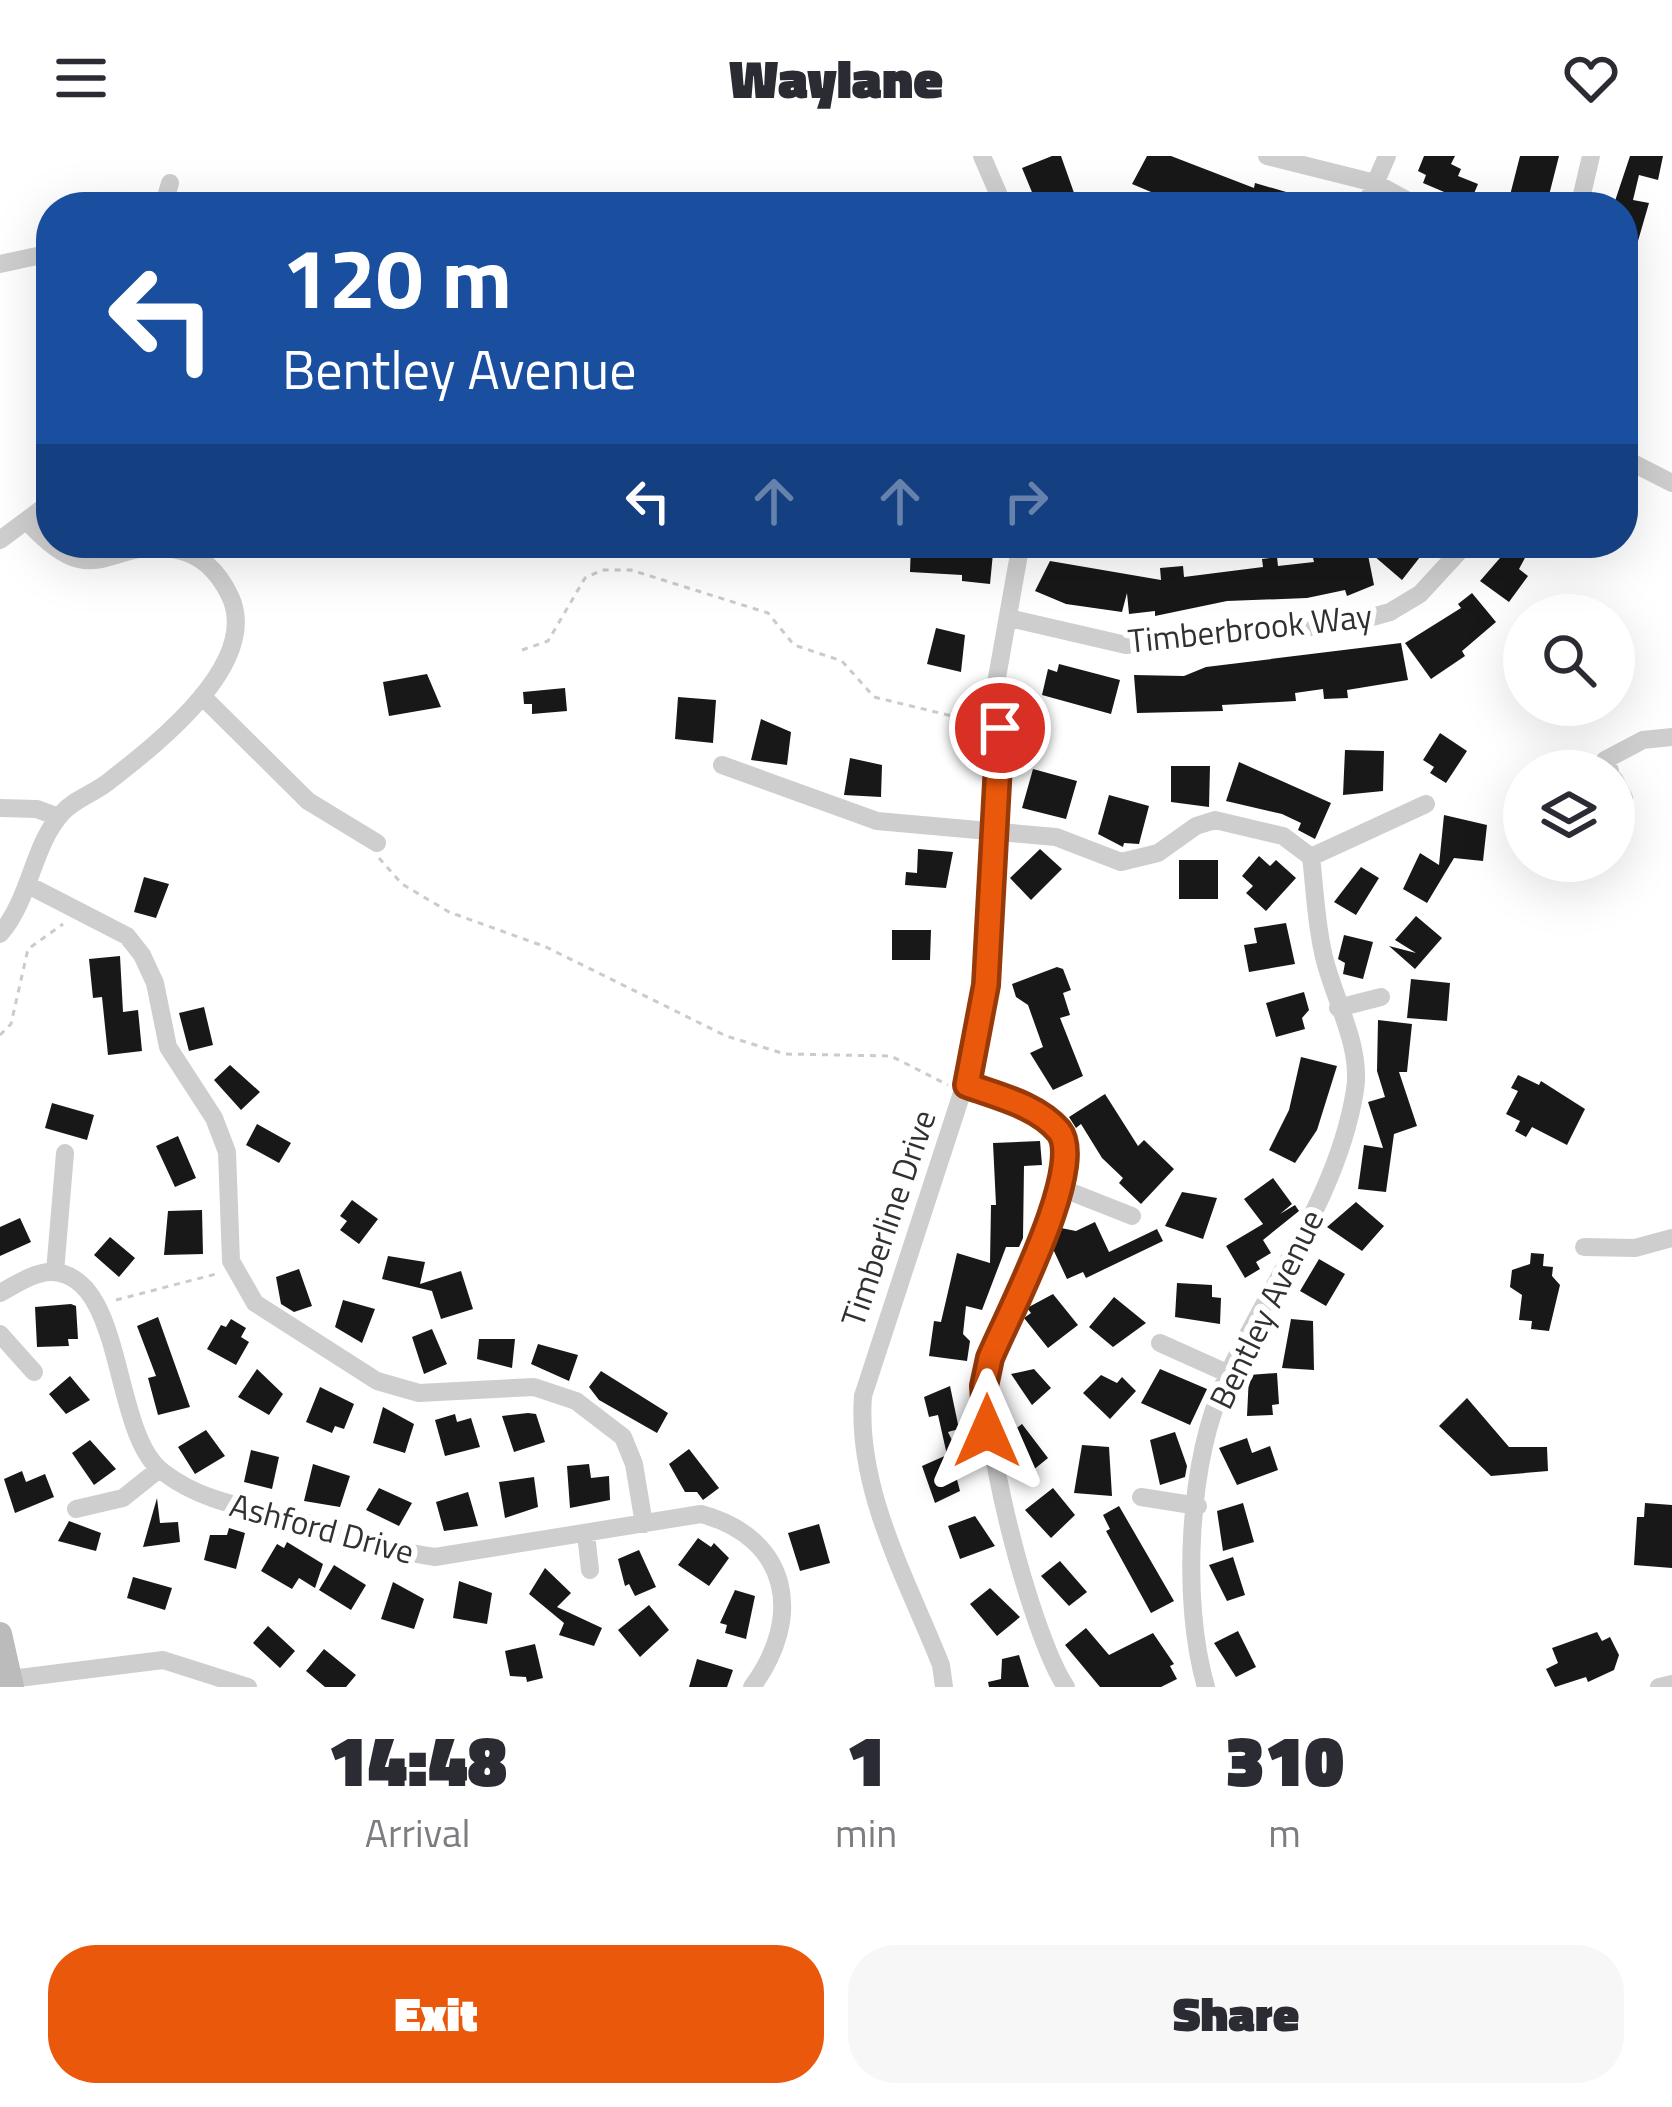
<!DOCTYPE html>
<style>
:root{--surface:#fff;--page:#f7f7f7;--text:#2b2b33;--muted:#7c7c81;--accent:#ea580c}
body{margin:0;font-family:"Titillium Web",sans-serif;background:var(--page);color:var(--text);height:100vh;display:flex;flex-direction:column;font-size:45px;white-space:nowrap}
*{box-sizing:border-box;margin:0}
p{font-size:39px;color:var(--muted)}
.icon{flex:none;width:66px;height:66px;fill:none;stroke:currentColor;stroke-width:2;stroke-linecap:round;stroke-linejoin:round}
.map{position:relative;height:1531px;overflow:hidden}
.details{display:flex;flex-direction:column;background:var(--surface);flex:1}
.details>*{flex:none}
.guide{position:absolute;left:36px;top:36px;width:1602px;height:366px;border-radius:48px;box-shadow:0 12px 48px #0002;background:#1a4fa0;color:#fff;overflow:hidden}
.fabs{position:absolute;left:1503px;top:438px;display:grid;gap:24px}
.fabs a{display:grid;place-items:center;width:132px;height:132px;border-radius:50%;background:var(--surface);box-shadow:0 12px 48px #0002;font-size:60px}
.pin{position:absolute;display:grid;place-items:center;width:102px;height:102px;color:#fff;margin:-51px;border:6px solid #fff;border-radius:50%;box-shadow:0 3px 12px #0007}
.me{position:absolute;width:132px;margin:-66px;rotate:0deg;stroke-linejoin:round;filter:drop-shadow(0 0 9px #0008)}
.turn{display:flex;align-items:center;gap:42px;height:252px;padding:0 48px;font-size:54px}
.turn .icon{width:156px;height:156px;stroke-width:2.5}
.turn b{display:block;font-size:84px;line-height:102px}
.lanes{display:flex;align-items:center;height:114px;padding:0 48px;background:#0003;justify-content:center;gap:60px;direction:ltr}
.lanes .off{opacity:.35}
.eta{display:flex;justify-content:space-evenly;align-items:center;height:204px;text-align:center}
.eta b{font-size:72px;font-weight:800;line-height:84px}
.cta{display:flex;gap:24px;margin-top:auto;padding:24px 48px}
.cta a{flex:1;height:138px;border-radius:48px;background:var(--accent);color:#fff;font-size:48px;font-weight:800;line-height:138px;text-align:center}
.cta a+a{background:var(--page);color:var(--text)}
header{display:flex;justify-content:space-between;align-items:center;height:156px;padding:0 48px;background:var(--surface);font-size:54px;font-weight:800}
.map>svg:first-child{display:block}
.building{fill:#181818}
.lines{fill:none;stroke-linecap:round;stroke-linejoin:round}
.path{stroke:#cbcbcb;stroke-width:3;stroke-dasharray:6 6;stroke-linecap:butt}
.street{stroke:#cecece;stroke-width:18}
.secondary{stroke:#bbb;stroke-width:24}
.route-casing{stroke:#983908;stroke-width:30}
.route{stroke:#ea580c;stroke-width:21}
.labels{text-anchor:middle;stroke-width:12;stroke-linejoin:round;paint-order:stroke}
.street-label{font-size:33px;fill:#313131;stroke:#fff}
</style>
<header><svg class="icon" aria-label="menu" viewBox="0 0 24 24"><path d="M4 6h16M4 12h16M4 18h16"/></svg>Waylane<svg class="icon" aria-label="heart" viewBox="0 0 24 24"><path d="M12 20l-8-8c-3-5 5-10 8-4 3-6 11-1 8 4z"/></svg></header>
<div class="map">
<svg width="1672" height="1531" viewBox="0 0 1672 1531">
<rect width="100%" height="100%" fill="#fff"/>
<path class="building" d="M1052,0H1061L1079,51H1043L1039,39L1034,41L1022,12Z
M1147,0H1171L1254,32L1255,27L1317,45L1316,51H1187L1132,28Z
M1424,0H1455L1451,8L1461,13L1458,20L1478,28L1470,47L1423,27L1426,19L1418,15Z
M1520,0H1559L1546,51H1507Z
M1630,0H1663L1658,24L1639,19L1633,44L1649,47L1629,116H1623V51H1613Z
M911,387H994L990,428L962,425V419L910,416Z
M1359,387H1431L1402,424L1367,394L1374,429L1347,440L1345,434L1307,442L1227,445L1155,460V455L1129,458L1127,437L1122,456L1066,448L1035,435L1050,405L1161,424L1160,412L1183,410L1184,421L1263,411L1262,403L1277,401L1278,410L1314,406L1312,398Z
M1513,387H1533L1519,413L1528,420L1509,446L1480,425Z
M1472,437L1496,466L1462,495L1465,500L1431,523L1405,487L1461,452L1458,448Z
M936,472L965,479L961,516L927,508Z
M1401,487L1408,524L1347,534L1348,542L1324,543L1323,533L1295,537L1296,545L1222,549L1223,555L1137,557L1134,519L1184,520L1206,511Z
M1059,508L1120,524L1111,558L1042,539L1048,513L1057,516Z
M427,518L441,551L389,560L383,526Z
M565,532L567,555L532,558V548H524L523,536Z
M678,541L716,544L713,587L675,583Z
M761,563L791,576L787,609L751,604Z
M1440,577L1467,595L1446,627L1430,617L1434,611L1423,604Z
M1345,594L1384,595L1383,635L1343,639Z
M850,602L882,609L881,641L844,639Z
M1239,606L1331,647L1315,683L1298,674L1301,667L1282,658L1226,645Z
M1171,610H1210L1209,651L1171,646Z
M1033,613L1077,625L1066,663L1022,652Z
M1109,639L1149,650L1139,688L1124,687L1123,691L1098,678Z
M1444,659L1487,669L1483,705L1454,702L1427,747L1403,733L1420,697L1439,709Z
M918,693L953,696L946,732L905,729L906,716L917,717Z
M1040,693L1062,713L1031,744L1010,722Z
M1259,700L1270,710L1276,704L1296,722L1266,755L1246,737L1253,730L1242,720Z
M1179,704H1218V743H1179Z
M1361,711L1379,722L1356,759L1334,746Z
M144,721L169,728L156,762L134,756Z
M1416,760L1442,782L1415,813L1389,790L1416,797L1395,784Z
M1286,767L1295,808L1249,816L1244,789L1257,787L1254,772Z
M892,774H931L930,804H892Z
M1344,779L1373,786L1363,823L1343,818L1345,807L1338,803Z
M120,800L123,856L138,854L142,895L108,899L102,841L93,842L89,803Z
M1057,811L1063,813L1071,834L1063,837L1070,859L1060,862L1083,920L1053,934L1030,897L1043,891L1028,849L1016,841L1012,828Z
M1411,823L1450,827L1447,865L1407,862Z
M1304,836L1309,854L1302,862L1305,873L1276,881L1266,847Z
M204,851L213,889L189,895L179,857Z
M1378,864L1412,868L1407,916H1399L1417,970L1394,978L1386,1036L1358,1033L1364,989L1383,992L1368,946L1385,941L1377,915Z
M1301,901L1337,910L1317,974L1295,1007L1269,994L1289,954Z
M230,909L260,936L241,954L214,924Z
M1518,919L1539,929L1541,925L1585,953L1567,989L1532,971L1526,981L1515,975L1520,965L1506,958L1518,935L1511,932Z
M1105,938L1138,990L1144,984L1174,1013L1141,1048L1119,1027L1123,1022L1102,1002L1081,968L1076,972L1069,961Z
M52,947L94,959L87,984L45,972Z
M257,968L291,987L279,1007L246,989Z
M178,980L196,1022L175,1031L156,990Z
M1040,985L1042,1009L1024,1010L1023,1082L1019,1091H1006L982,1154L966,1150L963,1178L970,1185L967,1205L929,1200L934,1165L941,1166L957,1097L990,1107L991,1049H996L993,987Z
M1273,1022L1292,1048L1280,1058L1295,1049L1299,1055L1263,1084L1271,1097L1256,1106L1260,1113L1245,1122L1226,1090L1263,1068L1244,1043Z
M1182,1036L1217,1042L1203,1083L1165,1070Z
M352,1044L378,1063L359,1088L340,1074L347,1065L340,1060Z
M1356,1046L1384,1070L1362,1095L1327,1071Z
M202,1054L203,1098L164,1099L168,1055Z
M20,1062L31,1086L0,1100V1071Z
M1095,1066L1109,1096L1157,1073L1163,1085L1086,1122L1083,1116L1067,1123L1053,1093L1061,1072L1076,1075Z
M110,1081L135,1102L119,1121L94,1099Z
M1531,1097L1544,1098L1543,1110L1553,1111L1552,1120L1560,1129L1549,1175L1531,1173L1532,1165L1519,1164L1522,1139L1510,1131L1512,1114L1530,1108Z
M388,1100L425,1106L420,1128L461,1115L473,1153L441,1163L432,1135L382,1123Z
M1319,1103L1345,1118L1326,1150L1300,1135Z
M299,1113L312,1150L294,1156L281,1148L276,1121Z
M1177,1127L1212,1129V1141L1221,1142L1220,1168L1175,1161Z
M1053,1138L1078,1169L1048,1192L1024,1162L1031,1157L1027,1152Z
M1114,1141L1146,1167L1113,1191L1089,1171Z
M343,1144L375,1153L362,1187L335,1171Z
M71,1148L76,1150L78,1183H68L69,1190L37,1191L35,1151Z
M158,1161L190,1251L158,1259L148,1222L156,1220L137,1170Z
M231,1163L246,1172L241,1181L249,1186L236,1209L207,1193L221,1169L226,1171Z
M1291,1163L1313,1165L1314,1214L1282,1212Z
M432,1173L447,1208L424,1218L412,1181Z
M479,1183H515L512,1212L477,1203Z
M538,1188L578,1199L569,1225L531,1208Z
M257,1213L283,1238L269,1259L238,1241Z
M1034,1213L1051,1232L1032,1249L1011,1218Z
M1160,1213L1207,1233L1190,1269L1141,1247Z
M601,1215L668,1257L657,1277L599,1244L589,1231Z
M1277,1217L1279,1248L1272,1249L1273,1259L1247,1260L1249,1219Z
M1101,1219L1117,1227L1122,1221L1136,1235L1110,1263L1083,1237Z
M70,1220L90,1244L66,1258L49,1238Z
M950,1230L959,1273L948,1276L965,1311L955,1316L960,1335L935,1347L922,1310L947,1299L938,1259L929,1261L924,1241Z
M320,1231L354,1248L344,1273L335,1270L332,1277L306,1266Z
M1467,1242L1509,1291H1547L1548,1315L1491,1320L1439,1270Z
M383,1251L414,1268L405,1297L373,1287Z
M528,1257L536,1258L545,1286L514,1296L502,1260Z
M455,1258L457,1266L471,1262L480,1291L445,1300L435,1264Z
M1022,1268L1048,1302L1032,1315L1007,1290L1005,1281Z
M206,1274L225,1300L195,1318L178,1291Z
M1175,1276L1187,1310L1185,1321L1160,1329L1150,1284Z
M1247,1282L1252,1297L1270,1290L1278,1314L1237,1329L1219,1292Z
M90,1284L116,1313L94,1329L72,1297Z
M1082,1289L1109,1291L1112,1340L1074,1337Z
M689,1293L719,1332L703,1344L697,1336H685L669,1308Z
M251,1294L279,1301L272,1333L244,1326Z
M313,1308L350,1320L340,1351L304,1345Z
M589,1308L591,1322L609,1320L610,1344L570,1352L567,1310Z
M22,1315L26,1326L45,1318L54,1341L15,1357L4,1323Z
M534,1321L538,1351L505,1362L499,1326Z
M379,1332L412,1347L399,1370L366,1354Z
M1053,1332L1075,1359L1051,1382L1025,1354Z
M468,1336L478,1370L444,1375L436,1346Z
M157,1342L160,1367L178,1366L180,1386L143,1391Z
M1243,1347L1254,1386L1223,1395L1217,1355Z
M1645,1347L1672,1349V1412L1634,1409L1637,1361H1644Z
M1119,1350L1174,1445L1151,1457L1106,1375L1110,1373L1103,1359Z
M975,1360L995,1390L960,1403L948,1370Z
M69,1365L101,1377L96,1395L58,1385Z
M819,1368L830,1407L800,1415L788,1377Z
M229,1372L245,1377L236,1413L204,1404L210,1379H227Z
M698,1382L711,1391L714,1387L729,1402L709,1430L678,1409Z
M287,1386L323,1408L315,1432L299,1422L292,1433L261,1415L277,1388L284,1392Z
M639,1394L656,1431L635,1440L629,1428L625,1430L618,1403Z
M1233,1401L1245,1439L1227,1445L1209,1409Z
M1060,1405L1087,1436L1069,1450L1041,1420Z
M334,1409L366,1429L351,1454L319,1434Z
M545,1412L571,1437L557,1451L602,1472L594,1490L559,1479L564,1467L529,1438Z
M133,1421L172,1432L165,1454L127,1442Z
M459,1425L492,1437L487,1468L453,1462Z
M393,1426L424,1443L414,1473L381,1463Z
M990,1432L1020,1461L997,1480L970,1448Z
M735,1434L755,1440L746,1483L725,1477L727,1469L720,1467Z
M649,1449L669,1474L640,1501L618,1474Z
M268,1470L295,1495L280,1512L253,1487Z
M1086,1472L1109,1499L1153,1477L1174,1508L1170,1510L1177,1523L1161,1531H1100L1065,1489Z
M1238,1475L1256,1511L1236,1521L1214,1487Z
M1597,1476L1602,1485L1610,1481L1619,1499L1614,1514L1588,1526L1586,1521L1555,1531L1546,1513L1558,1507L1552,1492Z
M535,1488L543,1522L527,1526L526,1521L510,1520L505,1495Z
M324,1493L356,1519L346,1531H325L306,1515Z
M1019,1499L1029,1531H989L988,1526L1001,1523L1002,1503Z
M697,1503L733,1514L727,1531H689Z"/>
<g class="lines">
<path class="path" d="M522,494L548,485L585,422L602,414H631L768,457L794,489L842,505L874,541L981,567
M379,702L402,728L449,756L546,791L726,880L785,898L891,900L948,929
M0,879L11,868L28,793L63,768
M116,1144L216,1118"/>
<path class="street" d="M982,0L1004,51
M1267,0L1375,27L1419,51
M163,51L170,27
M347,51V50
M1365,51L1387,0
M1579,51L1591,0
M0,108L51,97
M1623,302L1672,327
M0,384L51,346
M1009,462L1126,489L1351,467L1390,456L1420,438L1467,387
M202,540L308,645L377,687
M722,609L877,665L1056,681L1121,706L1158,697L1196,670L1215,664L1283,680L1311,701C1315,734 1316,769 1324,801C1334,843 1362,891 1355,934C1338,1041 1268,1129 1225,1225C1188,1308 1181,1445 1206,1531
M1610,615L1605,604L1643,584L1672,581
M1614,623L1624,642
M0,652L37,653L58,661
M1311,701L1426,648
M30,730L127,780L142,799L155,827L168,891L214,962L227,996L231,1105L255,1147L377,1225L419,1237L534,1231L576,1245L623,1281L634,1308L644,1368
M0,778C31,742 32,690 62,657C74,643 93,638 108,626C154,590 262,508 230,440C219,417 203,399 177,394C109,379 96,442 28,366
M1338,852L1381,841
M967,930C998,941 1055,953 1067,989C1078,1025 1003,1161 990,1204C973,1260 1032,1482 1066,1531
M1061,1032L1132,1060
M1584,1091L1635,1092L1672,1082
M55,1116L65,997
M0,1137C15,1129 34,1116 51,1116C126,1117 111,1279 163,1316C207,1350 259,1352 310,1368C353,1381 391,1395 435,1401L701,1358C790,1382 804,1461 752,1531
M0,1178L34,1216
M1160,1187L1229,1218
M1141,1341L1198,1350
M76,1353L123,1342L158,1314
M586,1378L590,1414
M11,1523L163,1504L248,1531
M944,1531L941,1509C907,1423 856,1334 863,1240L975,897L985,829L1000,565L996,527L1021,387
M1659,1531L1672,1528"/>
<path class="secondary" d="M0,1478L12,1531"/>
</g>
<g class="lines">
<g class="route-casing">
<path id="route" d="M987,1275L984,1230L990,1202C1007,1161 1087,1010 1059,975C1037,949 997,940 967,929L986,829L1000,572"/>
</g>
<use href="#route" class="route"/>
</g>
<g class="labels">
<g class="street-label">
<text transform="translate(1250 472) rotate(-6)" y="12">Timberbrook Way</text>
<text transform="translate(888 1062) rotate(-71)" y="12">Timberline Drive</text>
<text transform="translate(1266 1153) rotate(-64)" y="12">Bentley Avenue</text>
<text transform="translate(322 1372) rotate(15)" y="12">Ashford Drive</text>
</g>
</g>
</svg>
<div class="fabs">
<a><svg class="icon" aria-label="search" viewBox="0 0 24 24"><circle cx="10" cy="10" r="6"/><path d="M15 15l6 6"/></svg></a>
<a><svg class="icon" aria-label="layers" viewBox="0 0 24 24"><path d="M12 4l9 5-9 5-9-5zM3 14l9 5 9-5"/></svg></a>
</div>
<div class="pin" style="left:1000px;top:572px;background:#d93025"><svg class="icon" aria-label="arrive" viewBox="0 0 24 24"><path d="M6 21V4h12l-3 4 3 4H6"/></svg></div>
<svg class="me" style="left:987px;top:1275px" viewBox="-20 -20 40 40"><path d="M0-17L14 15 0 8-14 15z" fill="#ea580c" stroke="#fff" stroke-width="4"/></svg>
<div class="guide">
<div class="turn"><svg class="icon" aria-label="left" viewBox="0 0 24 24"><path d="M17 20v-9H6M10 6l-5 5 5 5"/></svg><div><b>120 m</b>Bentley Avenue</div></div>
<div class="lanes"><svg class="icon" aria-label="left" viewBox="0 0 24 24"><path d="M17 20v-9H6M10 6l-5 5 5 5"/></svg><svg class="icon off" aria-label="ahead" viewBox="0 0 24 24"><path d="M12 20V5M6 11l6-6 6 6"/></svg><svg class="icon off" aria-label="ahead" viewBox="0 0 24 24"><path d="M12 20V5M6 11l6-6 6 6"/></svg><svg class="icon off" aria-label="right" viewBox="0 0 24 24"><path d="M7 20v-9h11M14 6l5 5-5 5"/></svg></div>
</div>
</div>
<section class="details">
<div class="eta">
<div><b>14:48</b><p>Arrival</p></div>
<div><b>1</b><p>min</p></div>
<div><b>310</b><p>m</p></div>
</div>
<div class="cta"><a>Exit</a><a>Share</a></div>
</section>
